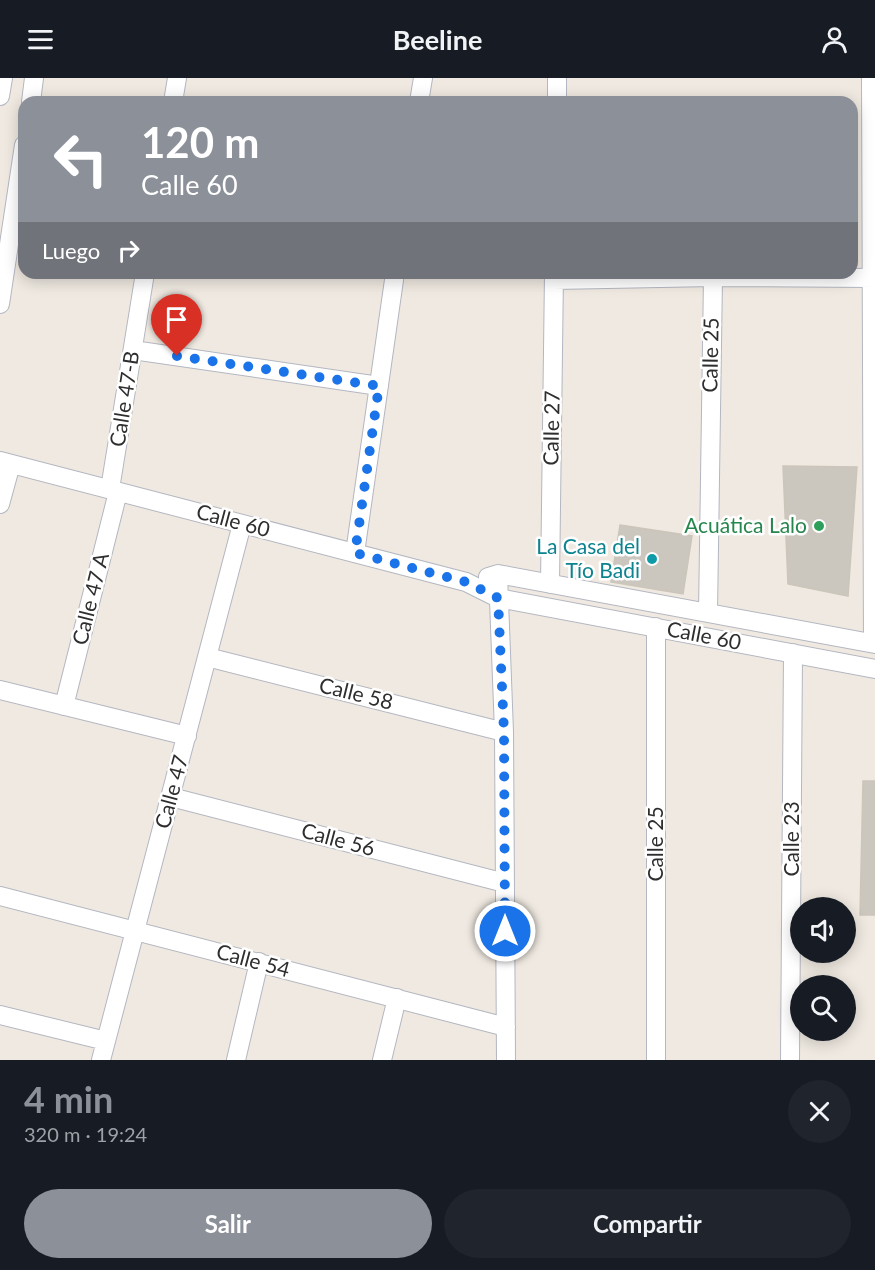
<!DOCTYPE html>
<html lang="es">
<meta charset="utf-8">
<style>
:root{--surface:#171b24;--page:#20242c;--text:#f1f3f6;--muted:#9ea1a6;--accent:#8c9099}
body{margin:0;font-family:Lato,sans-serif;background:var(--page);color:var(--text);height:100vh;display:flex;flex-direction:column;font-size:22px;white-space:nowrap}
*{box-sizing:border-box;margin:0}
p{font-size:20px;color:var(--muted)}
.icon{flex:none;width:33px;height:33px;fill:none;stroke:currentColor;stroke-width:2;stroke-linecap:round;stroke-linejoin:round}
.map{position:relative;height:982px;overflow:hidden}
.details{display:flex;flex-direction:column;background:var(--surface);flex:1}
.details>*{flex:none}
.guide{position:absolute;left:18px;top:18px;width:840px;height:183px;border-radius:18px;box-shadow:0 3px 15px #0003;background:#8c9099;color:#fff;overflow:hidden}
.buttons{position:absolute;left:790px;top:819px;display:grid;gap:12px}
.buttons a{display:grid;place-items:center;width:66px;height:66px;border-radius:50%;background:var(--surface);box-shadow:0 3px 15px #0003;font-size:30px}
.pin{position:absolute;display:grid;place-items:center;width:51px;height:51px;color:#fff;margin:-62px -26px;border-radius:50% 50% 50% 0;rotate:-45deg;box-shadow:0 0 6px #0007}
.pin .icon{rotate:45deg}
.me{position:absolute;width:66px;margin:-33px;rotate:0deg;stroke-linejoin:round;filter:drop-shadow(0 0 4px #0008)}
.turn{display:flex;align-items:center;gap:21px;height:126px;padding:0 24px;font-size:27px}
.turn .icon{width:78px;height:78px;stroke-width:2.5}
.turn b{display:block;font-size:42px;line-height:51px}
.then{display:flex;align-items:center;height:57px;padding:0 24px;background:#0003;gap:12px;font-size:22px}
.round{display:grid;place-items:center;flex:none;width:63px;height:63px;border-radius:32px;background:var(--page)}
.headline{display:flex;align-items:center;justify-content:space-between;height:102px;padding:0 24px}
h1{font-size:36px;font-weight:700;line-height:45px;color:var(--accent)}
.button{display:flex;gap:12px;margin-top:auto;padding:12px 24px}
.button a{flex:1;height:69px;border-radius:36px;background:var(--accent);color:#fff;font-size:24px;font-weight:700;line-height:69px;text-align:center}
.button a+a{background:var(--page);color:var(--text)}
header{display:flex;justify-content:space-between;align-items:center;height:78px;padding:0 24px;background:var(--surface);font-size:27px;font-weight:700}
.map>svg:first-child{display:block}
.building{fill:#cbc7bf;stroke:#cbc5ba;stroke-width:1.5}
.lines{fill:none;stroke-linecap:round;stroke-linejoin:round}
.minor-casing{stroke:#b4b7c1;stroke-width:20}
.minor{stroke:#fff;stroke-width:18}
.route{stroke:#1a73e8;stroke-width:10;stroke-dasharray:0 18}
.leisure-dot{fill:#2e9e5b;stroke:#fff;stroke-width:2}
.culture-dot{fill:#0f9aa8;stroke:#fff;stroke-width:2}
.labels{text-anchor:middle;stroke-width:5;stroke-linejoin:round;paint-order:stroke}
.street-label{font-size:21px;fill:#2e2e2e;stroke:#fff}
.leisure-label{font-size:21px;fill:#27864d;stroke:#fff;text-anchor:end}
.culture-label{font-size:21px;fill:#0d838f;stroke:#fff;text-anchor:end}
</style>
<header><svg class="icon" aria-label="menu" viewBox="0 0 24 24"><path d="M4 6h16M4 12h16M4 18h16"/></svg>Beeline<svg class="icon" aria-label="person" viewBox="0 0 24 24"><circle cx="12" cy="8" r="4"/><path d="M4 21q1-7 8-7t8 7"/></svg></header>
<div class="map">
<svg width="875" height="982" viewBox="0 0 875 982">
<rect width="100%" height="100%" fill="#efe9e1"/>
<path class="building" d="M783,388L857,389L848,518L788,506Z
M620,447L692,458L683,516L611,504Z
M863,703H875V837H860Z"/>
<g class="lines">
<g class="minor-casing">
<path id="minor" d="M871,0L873,565
M0,18L3,0
M31,24L34,0
M173,24L177,0
M419,24L423,0
M557,24V0
M554,202L713,199L875,200
M0,226L24,67
M133,272L379,308
M0,383L466,504L498,520L875,591
M110,411L145,195
M0,426L11,386
M355,475L395,195
M498,496L504,654L506,982
M488,499L498,496L875,566
M550,506L554,195
M708,535L713,199
M656,549V982
M207,579L504,654
M0,612L187,658
M64,628L118,414
M171,719L505,805
M0,818L506,949
M0,937L106,963
M101,982L242,446
M236,982L259,884
M382,982L397,920
M790,982L793,575"/>
</g>
<use href="#minor" class="minor"/>
</g>
<g class="lines">
<path class="route" d="M177,278L379,308L355,475L466,504L498,520L504,654L505,853"/>
</g>
<circle class="leisure-dot" cx="819" cy="448" r="6"/>
<circle class="culture-dot" cx="652" cy="481" r="6"/>
<g class="labels">
<g class="street-label">
<text transform="translate(711 277) rotate(-89)" y="7">Calle 25</text>
<text transform="translate(125 321) rotate(-81)" y="7">Calle 47-B</text>
<text transform="translate(552 350) rotate(-89)" y="7">Calle 27</text>
<text transform="translate(233 443) rotate(15)" y="7">Calle 60</text>
<text transform="translate(91 521) rotate(-76)" y="7">Calle 47 A</text>
<text transform="translate(704 558) rotate(11)" y="7">Calle 60</text>
<text transform="translate(356 616) rotate(14)" y="7">Calle 58</text>
<text transform="translate(172 714) rotate(-75)" y="7">Calle 47</text>
<text transform="translate(792 761) rotate(-90)" y="7">Calle 23</text>
<text transform="translate(338 762) rotate(15)" y="7">Calle 56</text>
<text transform="translate(656 766) rotate(-90)" y="7">Calle 25</text>
<text transform="translate(253 883) rotate(15)" y="7">Calle 54</text>
</g>
<g class="leisure-label">
<text x="807" y="455">Acuática Lalo</text>
</g>
<g class="culture-label">
<text x="640" y="476">La Casa del<tspan x="640" dy="24">Tío Badi</tspan></text>
</g>
</g>
</svg>
<div class="buttons">
<a><svg class="icon" aria-label="sound" viewBox="0 0 24 24"><path d="M4 9h4l5-4v14l-5-4H4zM17 9q2 3 0 6"/></svg></a>
<a><svg class="icon" aria-label="search" viewBox="0 0 24 24"><circle cx="10" cy="10" r="6"/><path d="M15 15l6 6"/></svg></a>
</div>
<div class="pin" style="left:177px;top:278px;background:#d93025"><svg class="icon" aria-label="arrive" viewBox="0 0 24 24"><path d="M6 21V4h12l-3 4 3 4H6"/></svg></div>
<svg class="me" style="left:505px;top:853px" viewBox="-20 -20 40 40"><circle r="17" fill="#1a73e8" stroke="#fff" stroke-width="3"/><path d="M0-11L8 9 0 5-8 9z" fill="#fff"/></svg>
<div class="guide">
<div class="turn"><svg class="icon" aria-label="left" viewBox="0 0 24 24"><path d="M17 20v-9H6M10 6l-5 5 5 5"/></svg><div><b>120 m</b>Calle 60</div></div>
<div class="then">Luego<svg class="icon" aria-label="right" viewBox="0 0 24 24"><path d="M7 20v-9h11M14 6l5 5-5 5"/></svg></div>
</div>
</div>
<section class="details">
<div class="headline"><div><h1>4 min</h1><p>320 m · 19:24</p></div><a class="round"><svg class="icon" aria-label="close" viewBox="0 0 24 24"><path d="M6 6l12 12M18 6L6 18"/></svg></a></div>
<div class="button"><a>Salir</a><a>Compartir</a></div>
</section>
